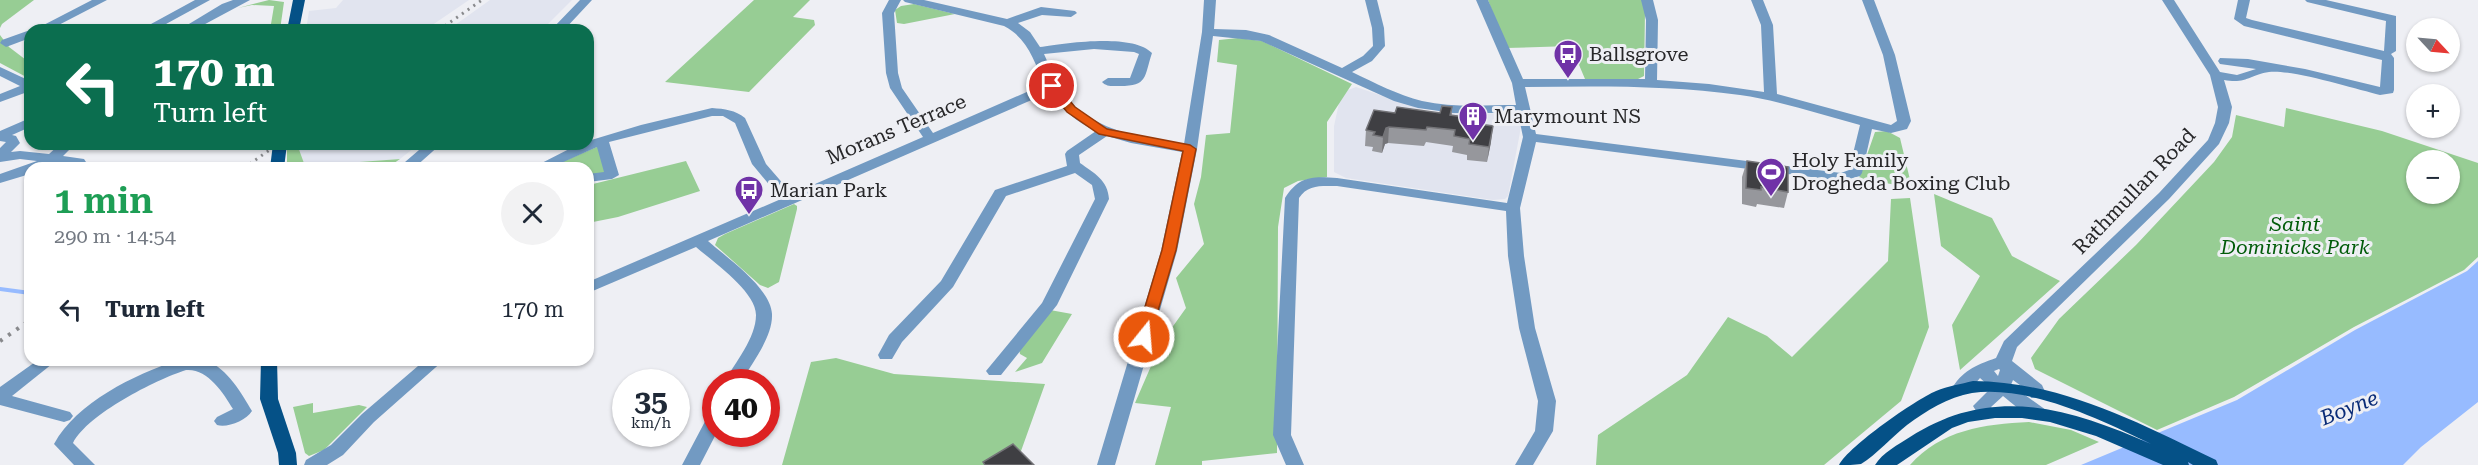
<!DOCTYPE html>
<meta charset="utf-8">
<style>
:root{--surface:#fff;--page:#f2f2f3;--text:#1f2937;--muted:#747a83}
body{margin:0;font-family:"Roboto Serif",serif;background:var(--page);color:var(--text);height:100vh;display:flex;flex-direction:column;font-size:22px;white-space:nowrap}
*{box-sizing:border-box;margin:0}
p{font-size:20px;color:var(--muted)}
.icon{flex:none;width:33px;height:33px;fill:none;stroke:currentColor;stroke-width:2;stroke-linecap:round;stroke-linejoin:round}
.map{position:relative;flex:1;overflow:hidden}
.panel{position:absolute;left:24px;top:162px;width:570px;height:204px;display:flex;flex-direction:column;background:var(--surface);border-radius:18px;box-shadow:0 2px 4px #0004}
.panel>*{flex:none}
.guide{position:absolute;left:24px;top:24px;width:570px;height:126px;border-radius:18px;box-shadow:0 2px 4px #0004;background:#0b6e4f;color:#fff;overflow:hidden}
.needle{width:39px;rotate:116deg}
.buttons{position:absolute;left:2406px;top:18px;display:grid;gap:12px}
.buttons a{display:grid;place-items:center;width:54px;height:54px;border-radius:50%;background:var(--surface);box-shadow:0 2px 4px #0004;font-size:30px}
.speed{position:absolute;left:612px;top:369px;display:flex;gap:12px;font-size:30px;font-weight:700;text-align:center}
.speed>*{display:grid;place-content:center;width:78px;height:78px;border-radius:50%;background:var(--surface);box-shadow:0 2px 4px #0004;line-height:1}
.speed small{font-size:15px;font-weight:400}
.speed .limit{border:9px solid #d22;background:#fff;color:#111}
.pin{position:absolute;display:grid;place-items:center;width:51px;height:51px;color:#fff;margin:-26px;border:3px solid #fff;border-radius:50%;box-shadow:0 2px 6px #0007}
.me{position:absolute;width:66px;margin:-33px;rotate:17deg;stroke-linejoin:round;filter:drop-shadow(0 0 4px #0008)}
.turn{display:flex;align-items:center;gap:21px;height:126px;padding:0 30px;font-size:27px}
.turn .icon{width:78px;height:78px;stroke-width:2.5}
.turn b{display:block;font-size:42px;line-height:51px}
.round{display:grid;place-items:center;flex:none;width:63px;height:63px;border-radius:32px;background:var(--page)}
.head{display:flex;align-items:center;justify-content:space-between;height:102px;padding:0 30px}
h1{font-size:36px;font-weight:600;line-height:45px;color:#1e9e55}
ul{padding:0;list-style:none}
li{display:flex;align-items:center;gap:18px;height:90px;padding:0 30px}
li div{flex:1}
li b{display:block;font-size:22px}
li em{font-style:normal}
.map>svg:first-child{display:block}
.built{fill:#e1e4ef}
.green{fill:#97cd94;fill-rule:evenodd}
.water{fill:#97bbff}
.lines{fill:none;stroke-linecap:round;stroke-linejoin:round}
.stream{stroke:#97bbff;stroke-width:4}
.minor{fill:#729ac2;fill-rule:evenodd}
.major{fill:#055187;fill-rule:evenodd}
.rail-far1{stroke:#88898c;stroke-width:3;stroke-dasharray:2 5;stroke-linecap:butt}
.rail{stroke:#88898c;stroke-width:4;stroke-dasharray:3 7;stroke-linecap:butt}
.wall{fill:#96979c}
.shaded-wall{fill:#747478}
.building{fill:#3f3f43;stroke:#747478;stroke-width:1.5}
.route{fill:#ea580c;stroke:#983908;stroke-width:1.5}
.labels{text-anchor:middle;stroke-width:6;stroke-linejoin:round;paint-order:stroke}
.poi-label{font-size:20px;fill:#272729;stroke:#eeeff4;text-anchor:start}
.street-label{font-size:20px;fill:#272729;stroke:#eeeff4}
.park-label{font-size:20px;font-style:italic;fill:#025c0a;stroke:#eeeff4}
.water-label{font-size:21px;font-style:italic;fill:#092b77;stroke:#eeeff4}
</style>
<div class="map">
<svg width="2478" height="465" viewBox="0 0 2478 465">
<rect width="100%" height="100%" fill="#eeeff4"/>
<path class="built" d="M343,0H469L425,30H306L309,11L336,8Z
M490,0H572L542,30H448Z
M1356,87L1428,111L1506,114L1520,119L1521,127L1508,196L1505,199L1493,200L1346,178L1334,172V126L1339,103L1348,90Z
M297,144H419L400,159L304,166Z"/>
<path class="green" d="M0,0H34L2,24L0,28Z
M269,0L284,2L280,30H270L274,6L252,5L238,8Z
M754,0H810L793,17L814,20L815,25L749,92L665,82Z
M1488,0H1642L1645,12L1644,76L1638,79H1585L1571,46L1506,48Z
M914,4L955,14L904,24L897,23L895,10L901,6Z
M0,35L9,47L30,63V79L0,63Z
M1238,38L1262,41L1352,84L1327,122V177L1298,181L1284,188L1278,227L1277,453L1202,461V465H1155L1171,407L1135,403L1161,343L1186,308L1176,278L1204,244L1194,204L1201,177L1206,135L1230,133L1237,65L1217,62L1219,40Z
M2286,108L2382,131L2478,163V257L2464,270L2354,327L2234,397L2157,430L2035,369L2031,358L2059,319L2136,245L2214,162L2232,137L2236,115L2284,127ZM2416,160H2450V194H2416Z
M1887,131L1900,138L1912,188L1859,178L1875,132Z
M287,144H297L305,166L400,159L387,168H287Z
M599,146L608,171L604,175L588,177V168H548Z
M686,161L700,191L618,217L588,223V199L593,184Z
M1934,194L1992,218L2012,256L2060,281L1960,370L1952,325L1980,276L1941,246Z
M1910,198L1929,327L1901,401L1824,465H1596L1598,435L1687,375L1728,317L1767,336L1792,357L1888,261L1891,199Z
M794,204L797,206V209L779,282L768,288L760,285L715,245L718,238L725,234Z
M1050,310L1072,314L1042,363L1015,372L1027,358L1020,354L1019,349Z
M836,358L894,374L1045,384L1016,465H782L811,362Z
M313,403V413L359,405L367,407L324,450L309,456L305,453L293,407Z
M2029,422L2071,430L2099,442L2046,465H1910C1941,430 1984,424 2029,422Z"/>
<path class="water" d="M2478,261V402L2421,447L2403,465H2081L2237,400L2355,330L2467,271Z"/>
<g class="lines">
<path class="stream" d="M0,289L30,293"/>
<path class="minor" d="M92,0H107L49,30H34Z
M195,0H210L155,30H140Z
M233,0H250L194,30H179L222,4Z
M580,0H592L564,30H551Z
M889,0H901L894,13L898,73L902,88L933,133L1045,84C1033,61 1029,39 1004,26L905,2L903,0H924L1007,19L1041,7L1075,11L1077,13L1071,17L1042,15L1018,23L1030,32L1040,47C1066,43 1133,33 1152,53C1144,77 1148,86 1120,86C1112,86 1107,87 1102,82L1108,78H1130L1139,54L1134,52L1094,49L1044,54C1051,69 1057,86 1068,99C1097,132 1143,138 1184,144L1202,32L1204,0H1216L1214,29L1246,30L1269,35L1342,68L1363,56L1373,46L1372,28L1365,0H1377L1384,28L1385,46L1372,61L1352,72C1375,83 1398,95 1422,101C1453,108 1485,105 1516,105L1512,83L1476,0H1488L1523,79H1645L1646,20L1641,0H1653L1658,20L1657,80L1709,84L1764,92L1761,25L1751,0H1763L1773,25L1777,94L1891,125L1897,121L1883,55L1862,0H1874L1895,55L1911,121L1907,129L1891,133L1872,129L1862,173L1860,176L1842,181L1536,142L1520,208L1524,256L1535,328L1556,401L1553,431L1533,465H1515L1535,431L1538,401L1519,328L1508,256L1506,211L1337,186C1322,186 1308,184 1299,198L1291,435L1304,465H1286L1273,435L1285,198C1299,176 1312,176 1337,178L1507,203L1523,137L1518,113H1453L1418,108L1394,101L1261,41L1213,36L1197,149L1177,251L1115,465H1097L1161,251L1182,152L1131,143L1107,136L1079,155L1080,163C1094,173 1108,180 1109,199L1057,305L1001,375H989L986,371L1042,303L1095,199L1092,185L1075,173L1006,196L953,287L902,342L892,359H880L878,355L889,335L941,281L995,190L1067,166L1065,154L1067,151L1096,131C1076,122 1062,109 1050,92L708,241C726,257 771,288 772,314C773,337 752,363 741,382H724C735,363 756,338 756,315C756,291 712,261 696,247L588,293V282L781,199L752,164L735,123L723,116H712L609,142L619,175L612,179L588,182V174L604,172L597,147L550,168H532L575,146L588,144V141L641,125L712,108C725,109 735,110 745,118L766,164L792,194L923,137L890,88L886,73L882,13ZM1525,87C1597,86 1669,85 1740,95C1781,101 1820,114 1860,125L1849,170L1841,173L1536,134Z
M2162,0H2174L2220,72L2237,75L2256,69L2220,64L2218,61L2220,58L2248,59L2305,69L2380,87L2382,60L2244,26L2234,19L2238,0H2250L2246,18L2252,20L2384,51L2386,21L2307,2L2305,0H2326L2396,16V51L2391,54L2394,58V90L2393,93L2380,95C2355,89 2291,69 2269,72C2249,75 2247,84 2224,80L2232,107L2229,123L2219,144L2169,199L2017,347L2012,361L2042,385L2046,394L2043,398H2031L2028,391L2013,380L2011,385L2046,410L2049,414L2046,418C2031,423 2015,405 2003,396L1991,407L1995,413L1992,417H1980L1973,406L1991,388L1980,378C1972,387 1966,399 1953,395L1950,391C1963,370 1974,366 1996,358L2004,341L2159,193L2208,140L2215,123L2218,107L2210,75ZM1999,369L2000,370L1998,376L1994,371Z
M30,30V38L6,47L0,43L2,40Z
M0,67L30,81V91L0,102V94L20,86L0,76Z
M30,118V127L12,135L16,136L20,143L11,152L20,151L49,154L60,144H75L63,156L84,159L86,162C77,171 65,161 54,164C43,166 43,168 30,168V174L0,183V174L37,161L20,159L0,162V148L6,142L0,141V131Z
M426,144H441L414,168H398Z
M38,360H57L12,396L70,412L73,416L70,420L64,422L0,405V387Z
M178,360C187,360 199,358 207,361C227,368 242,394 252,411C246,421 227,428 217,425L214,421L217,417L233,409C223,392 207,368 186,370C155,380 88,414 73,443L95,465H74L54,444C77,402 134,375 178,360Z
M425,360H444L374,422L343,455L327,465H304L306,460L331,445L362,414Z
M716,410V434L700,465H682L710,412Z"/>
<path class="major" d="M293,0H305L299,30H287Z
M273,144H287L284,168H270Z
M261,360H277L278,399L296,453L297,465H279L278,453L260,399Z
M1973,381C2062,382 2137,422 2216,460L2218,465H2193L2188,462L2189,465H2163L2096,436L2050,422L2022,418H1995L1968,422L1952,428L1897,465H1875C1882,453 1899,444 1910,437C1992,384 2069,408 2151,444C2101,420 2030,385 1972,393C1948,397 1926,411 1907,425C1893,436 1876,455 1861,464C1856,465 1845,465 1839,465C1849,446 1915,400 1936,391C1948,386 1961,384 1973,381Z"/>
<path class="rail-far1" d="M439,30L482,0
M244,168L278,144"/>
<path class="rail" d="M0,341L30,320"/>
</g>
<path class="wall" d="M1452,107V115L1473,118L1472,123L1491,142L1487,162L1467,160V155L1452,152L1453,146L1426,142L1424,146L1388,143L1385,144L1382,153L1372,151L1373,147L1365,146L1366,130L1395,113H1440Z
M1747,161L1788,192L1784,208L1757,204L1756,207L1742,204V177Z"/>
<path class="shaded-wall" d="M1493,126L1491,142L1487,162L1489,147Z
M1389,127L1388,143L1385,144L1382,153L1383,137L1386,128Z"/>
<path class="building" d="M1442,106L1452,107L1450,115L1473,118L1471,123L1493,126L1489,147L1469,144L1470,139L1454,136L1455,130L1427,127L1426,130L1389,127L1386,128L1383,137L1373,135L1375,132L1366,130L1374,110L1395,113L1397,107L1440,113Z
M1747,161L1788,167V192L1761,187V190L1746,188Z
M1013,444L1034,465H985L983,462Z"/>
<path class="route" d="M1052,83L1056,84L1075,107L1107,129L1190,145L1196,149L1176,250L1149,341L1144,342L1136,337L1162,250L1183,151L1099,134L1067,112L1046,86Z"/>
<defs>
<g id="bus-pin" transform="scale(1.5)"><path d="M0 17L-7.5 6A9.5 9.5 0 1 1 7.5 6Z" fill="#7032a7" stroke="#eeeff4"/><path d="M-5-6H5V4H4V6H2V4H-2V6H-4V4H-5ZM-3.5-4V0h7V-4ZM-3.5 1.2v1.5H-2V1.2ZM2 1.2v1.5H3.5V1.2Z" fill="#fff"/></g>
<g id="building-pin" transform="scale(1.5)"><path d="M0 17L-7.5 6A9.5 9.5 0 1 1 7.5 6Z" fill="#7032a7" stroke="#eeeff4"/><path d="M-4-6H4V6H1V3H-1V6H-4ZM-2.5-4.3h1.7v1.8h-1.7ZM.8-4.3h1.7v1.8H.8ZM-2.5-1h1.7V.8h-1.7ZM.8-1h1.7V.8H.8Z" fill="#fff"/></g>
<g id="stadium-pin" transform="scale(1.5)"><path d="M0 17L-7.5 6A9.5 9.5 0 1 1 7.5 6Z" fill="#7032a7" stroke="#eeeff4"/><path d="M0-5a6.5 5 0 1 0 0 10a6.5 5 0 1 0 0-10ZM-3.5-1.8h7v3.6h-7Z" fill="#fff"/></g>
</defs>
<g fill-rule="evenodd">
<use href="#bus-pin" x="1568" y="54"/>
<use href="#building-pin" x="1473" y="116"/>
<use href="#stadium-pin" x="1771" y="172"/>
<use href="#bus-pin" x="749" y="190"/>
</g>
<g class="labels">
<g class="poi-label">
<text x="1589" y="61">Ballsgrove</text>
<text x="1494" y="123">Marymount NS</text>
<text x="1792" y="167">Holy Family<tspan x="1792" dy="23">Drogheda Boxing Club</tspan></text>
<text x="770" y="197">Marian Park</text>
</g>
<g class="street-label">
<text transform="translate(896 129) rotate(-23)" y="7">Morans Terrace</text>
<text transform="translate(2134 191) rotate(-46)" y="7">Rathmullan Road</text>
</g>
<g class="park-label">
<text x="2295" y="231">Saint<tspan x="2295" dy="23">Dominicks Park</tspan></text>
</g>
<g class="water-label">
<text transform="translate(2349 408) rotate(-22)" y="7">Boyne</text>
</g>
</g>
</svg>
<div class="buttons">
<a><svg class="needle" viewBox="-14 -14 28 28"><path d="M0-13l5 13h-10z" fill="#e53935"/><path d="M0 13l5-13h-10z" fill="#747a83"/></svg></a>
<a>+</a>
<a>−</a>
</div>
<div class="speed"><div>35<small>km/h</small></div><div class="limit">40</div></div>
<div class="pin" style="left:1052px;top:86px;background:#d93025"><svg class="icon" aria-label="arrive" viewBox="0 0 24 24"><path d="M6 21V4h12l-3 4 3 4H6"/></svg></div>
<svg class="me" style="left:1144px;top:337px" viewBox="-20 -20 40 40"><circle r="17" fill="#ea580c" stroke="#fff" stroke-width="3"/><path d="M0-11L8 9 0 5-8 9z" fill="#fff"/></svg>
<div class="guide">
<div class="turn"><svg class="icon" aria-label="left" viewBox="0 0 24 24"><path d="M17 20v-9H6M10 6l-5 5 5 5"/></svg><div><b>170 m</b>Turn left</div></div>
</div>
<section class="panel">
<div class="head"><div><h1>1 min</h1><p>290 m · 14:54</p></div><a class="round"><svg class="icon" aria-label="close" viewBox="0 0 24 24"><path d="M6 6l12 12M18 6L6 18"/></svg></a></div>
<ul>
<li><svg class="icon" aria-label="left" viewBox="0 0 24 24"><path d="M17 20v-9H6M10 6l-5 5 5 5"/></svg><div><b>Turn left</b></div><em>170 m</em></li>
</ul>
</section>
</div>
